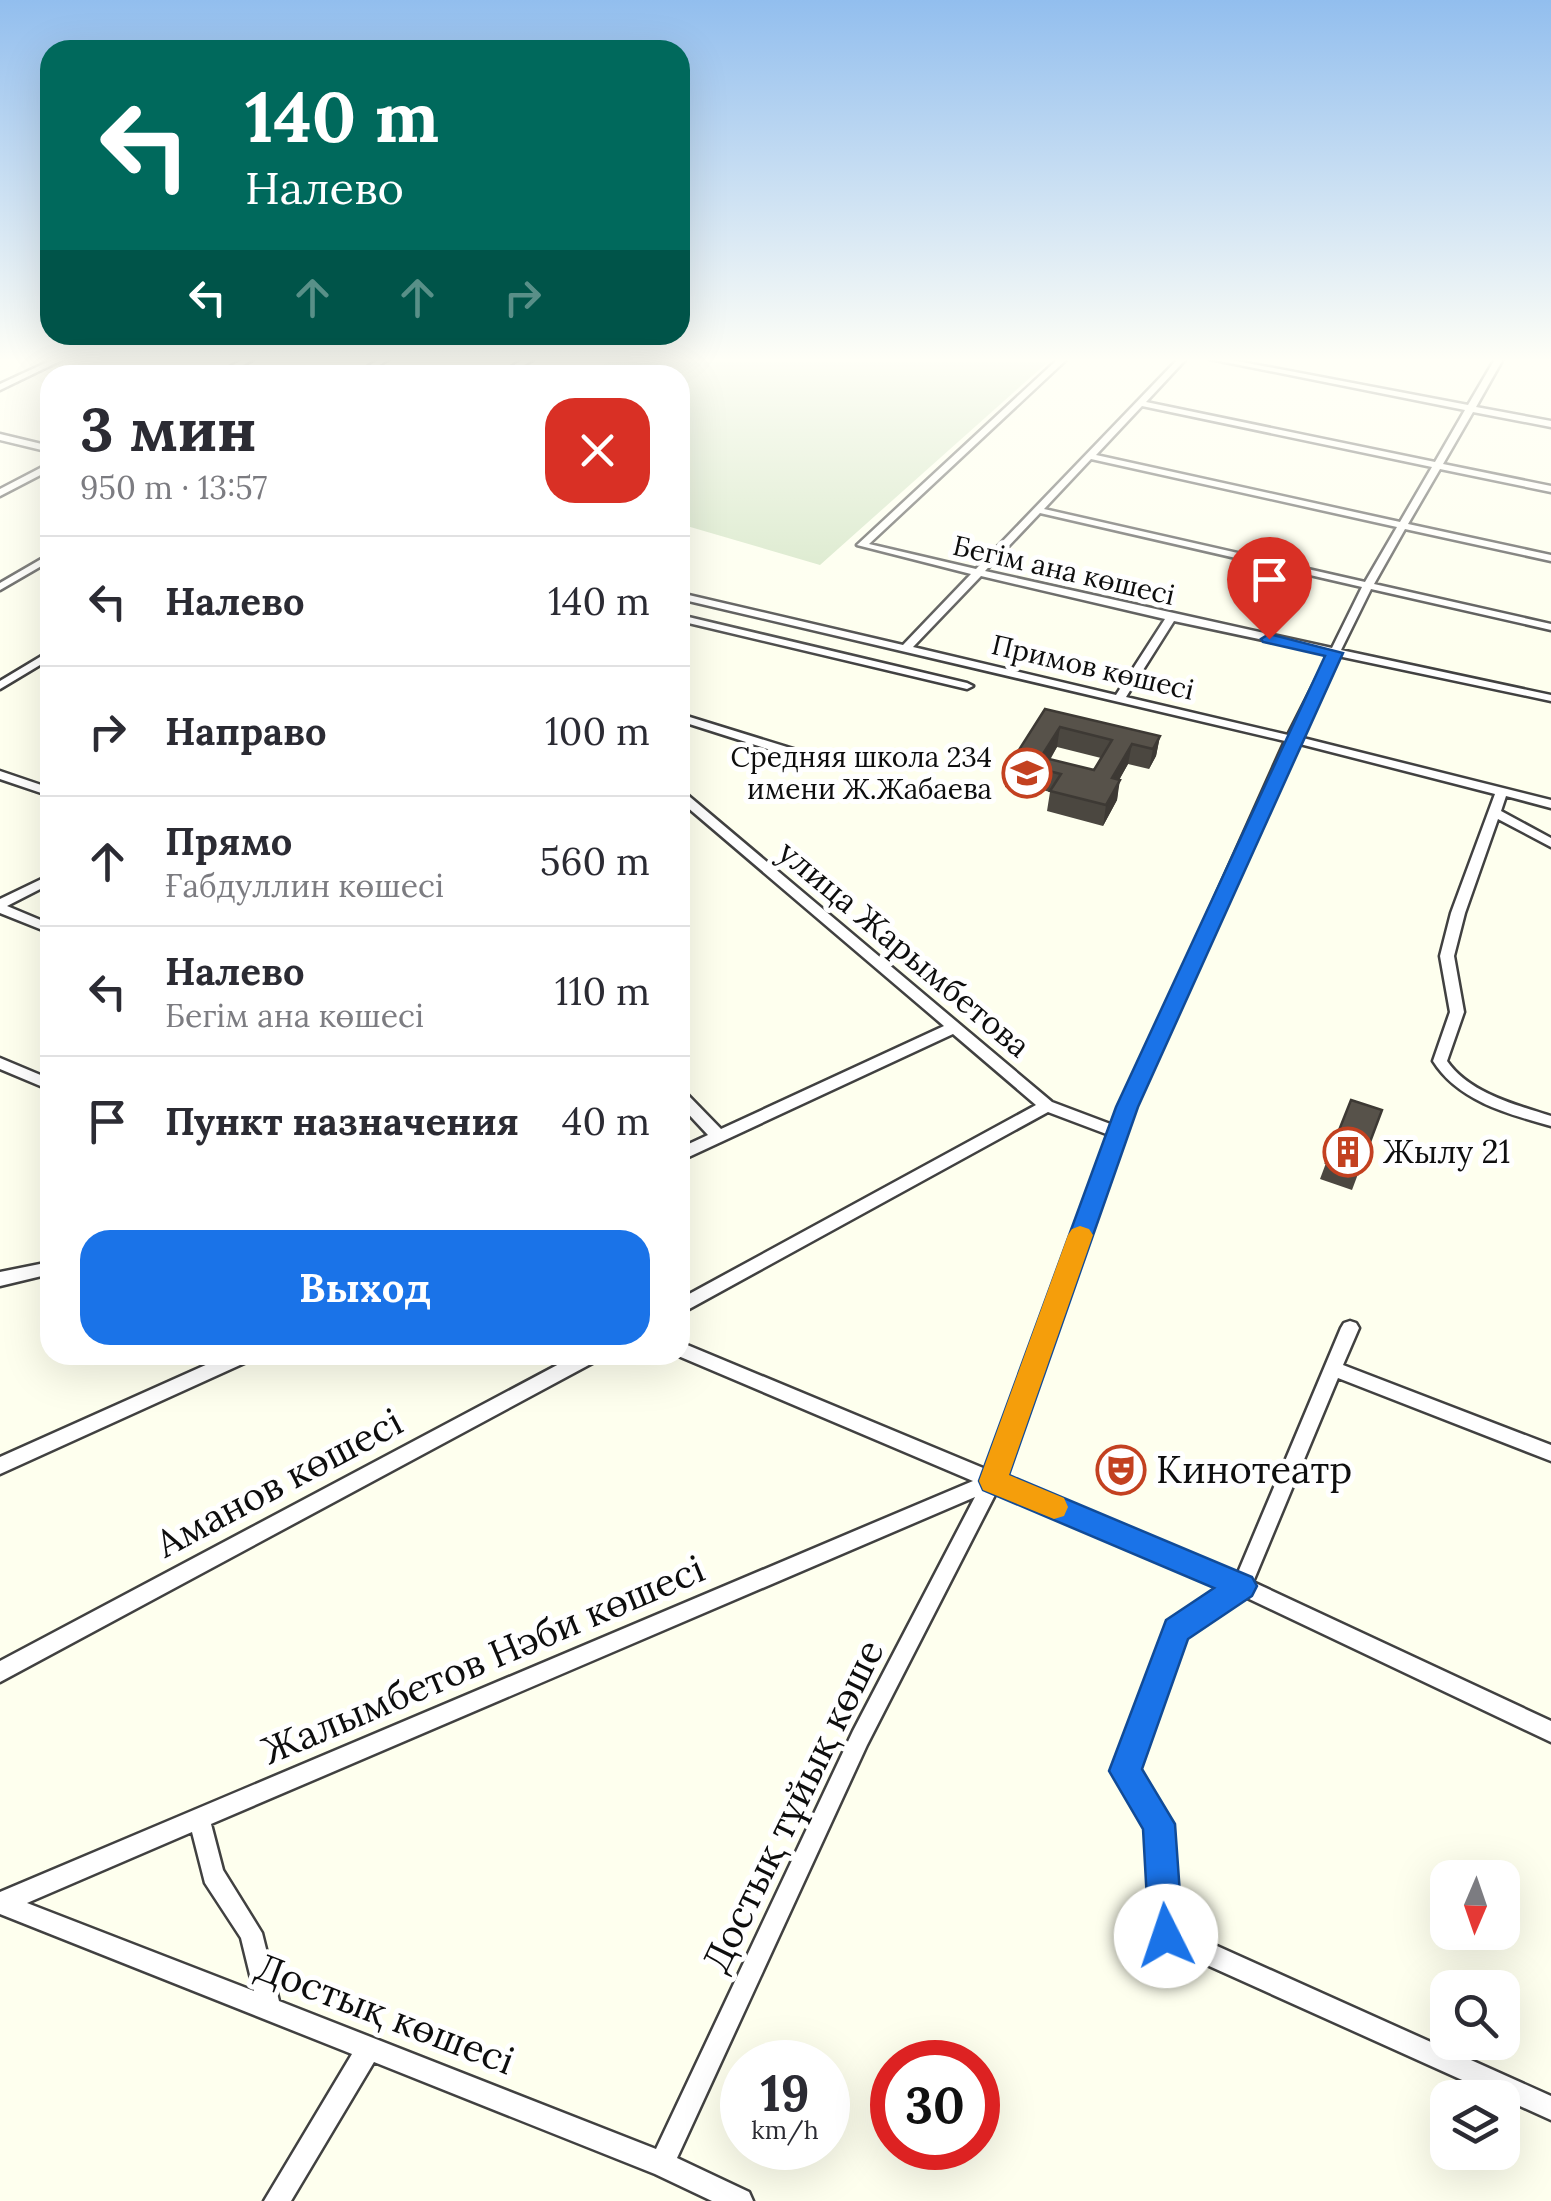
<!DOCTYPE html>
<html lang="ru">
<meta charset="utf-8">
<style>
:root{--surface:#fff;--page:#f2f2f3;--text:#2b2b33;--muted:#7c7c81;--line:#e1e1e2;--accent:#1a73e8}
body{margin:0;font-family:Lora,serif;background:var(--page);color:var(--text);height:100vh;display:flex;flex-direction:column;font-size:38px;white-space:nowrap}
*{box-sizing:border-box;margin:0}
p{font-size:32px;color:var(--muted)}
.icon{flex:none;width:55px;height:55px;fill:none;stroke:currentColor;stroke-width:2;stroke-linecap:round;stroke-linejoin:round}
.map{position:relative;flex:1;overflow:hidden}
.drawer{position:absolute;left:40px;top:365px;width:650px;height:1000px;display:flex;flex-direction:column;background:var(--surface);border-radius:30px;box-shadow:0 10px 40px #0002}
.drawer>*{flex:none}
.hud{position:absolute;left:40px;top:40px;width:650px;height:305px;border-radius:30px;box-shadow:0 10px 40px #0002;background:#00695c;color:#fff;overflow:hidden}
.needle{width:65px;rotate:182deg}
.tools{position:absolute;left:1430px;top:1860px;display:grid;gap:20px}
.tools a{display:grid;place-items:center;width:90px;height:90px;border-radius:20px;background:var(--surface);box-shadow:0 10px 40px #0002;font-size:50px}
.speed{position:absolute;left:720px;top:2040px;display:flex;gap:20px;font-size:50px;font-weight:700;text-align:center}
.speed>*{display:grid;place-content:center;width:130px;height:130px;border-radius:50%;background:var(--surface);box-shadow:0 10px 40px #0002;line-height:1}
.speed small{font-size:25px;font-weight:400}
.speed .limit{border:15px solid #d22;background:#fff;color:#111}
.pin{position:absolute;display:grid;place-items:center;width:85px;height:85px;color:#fff;margin:-102px -42px;border-radius:50% 50% 50% 0;rotate:-45deg;box-shadow:0 0 10px #0007}
.pin .icon{rotate:45deg}
.me{position:absolute;width:110px;margin:-55px;rotate:356deg;stroke-linejoin:round;filter:drop-shadow(0 0 8px #0008)}
.turn{display:flex;align-items:center;gap:35px;height:210px;padding:0 40px;font-size:45px}
.turn .icon{width:130px;height:130px;stroke-width:2.5}
.turn b{display:block;font-size:70px;line-height:85px}
.lanes{display:flex;align-items:center;height:95px;padding:0 40px;background:#0003;justify-content:center;gap:50px;direction:ltr}
.lanes .off{opacity:.35}
.round{display:grid;place-items:center;flex:none;width:105px;height:105px;border-radius:30px;background:var(--page)}
.head{display:flex;align-items:center;justify-content:space-between;height:170px;padding:0 40px}
h1{font-size:60px;font-weight:800;line-height:75px}
.button{display:flex;gap:20px;margin-top:auto;padding:20px 40px}
.button a{flex:1;height:115px;border-radius:30px;background:var(--accent);color:#fff;font-size:40px;font-weight:800;line-height:115px;text-align:center}
ul{padding:0;list-style:none}
li{display:flex;align-items:center;gap:30px;height:130px;padding:0 40px;border-top:2px solid var(--line)}
li div{flex:1}
li b{display:block;font-size:38px}
li em{font-style:normal}
.map>svg:first-child{display:block}
.cemetery{fill:#cee2bf}
.lines{fill:none;stroke-linecap:round;stroke-linejoin:round}
.minor-casing{stroke:#414141;stroke-width:5}
.minor{fill:#fff;fill-rule:evenodd}
.wall{fill:#4b4740;fill-rule:evenodd}
.shaded-wall{fill:#3d3934}
.building{fill:#57524a;stroke:#3d3934;stroke-width:2.5;fill-rule:evenodd}
.route{fill:#1a73e8;stroke:#114b97;stroke-width:2.5}
.slow{fill:#f59e0b}
.labels{text-anchor:middle;stroke-width:10;stroke-linejoin:round;paint-order:stroke}
.far-street-label{font-size:28px;fill:#0e0e0e;stroke:#fff}
.far-poi-label{font-size:28px;fill:#0e0e0e;stroke:#fff;text-anchor:end}
.street-label{font-size:32px;fill:#0e0e0e;stroke:#fff}
.poi-label{font-size:32px;fill:#0e0e0e;stroke:#fff;text-anchor:start}
.near-poi-label{font-size:38px;fill:#0e0e0e;stroke:#fff;text-anchor:start}
.near-street-label{font-size:38px;fill:#0e0e0e;stroke:#fff}
</style>
<div class="map">
<svg width="1551" height="2201" viewBox="0 0 1551 2201">
<rect width="100%" height="100%" fill="#feffee"/>
<path class="cemetery" d="M612,359H1051L820,565L680,524V375H587Z"/>
<g class="lines">
<g class="minor-casing">
<path id="minor" d="M54,359H64L0,390V384Z
M244,359H254L225,375H215Z
M380,359H389L364,375H354Z
M524,359H534L508,375H498Z
M1058,359H1067L869,544L976,569L1178,359H1186L1146,402L1435,462L1465,410L1210,359H1226L1468,405L1495,359H1503L1476,407L1551,421V427L1473,412L1443,464L1551,486V492L1440,469L1408,524L1551,555V561L1405,529L1374,584L1551,624V630L1371,589L1341,650L1551,695V701L1338,656L1299,737L1551,800V808L1506,796L1501,811L1551,838V847L1498,819L1465,913L1454,956L1464,1012L1447,1061C1469,1093 1516,1105 1551,1116V1126C1508,1114 1458,1101 1433,1061L1450,1012L1440,956L1451,913L1495,794L1296,743L1135,1107L1004,1477L1237,1575L1341,1328L1344,1323L1350,1321L1356,1323L1359,1328L1343,1365L1551,1445V1461L1338,1378L1253,1582L1551,1721V1742L1243,1596L1184,1636L1136,1769L1170,1825L1177,1928L1551,2096V2120L1158,1943L1155,1935L1148,1828L1114,1771L1169,1623L1223,1587L997,1491L867,1745L677,2158L749,2192L753,2201H712L655,2174L374,2062L291,2201H264L352,2054L0,1914V1892L973,1481L676,1355H680V1342L988,1470L1109,1135L1048,1112L680,1314V1299L1036,1105L953,1034L680,1161V1148L708,1135L680,1105V1091L685,1092L721,1129L944,1026L680,801V791L684,792L1052,1102L1113,1125L1285,741L680,599V593L903,645L971,574L857,545ZM1142,406L1432,467L1400,522L1096,455ZM1091,459L1397,527L1365,582L1044,509ZM1040,513L1362,587L1332,648L985,571ZM981,576L1165,619L1116,695L913,647ZM1174,621L1329,654L1288,735L1126,697ZM975,1497L853,1731L656,2149L279,2001L262,1933L223,1870L211,1824ZM192,1832L205,1883L241,1938L254,1991L27,1903Z
M0,434L50,446V452L0,440Z
M50,463V470L0,496V489Z
M50,554V561L0,590V583Z
M680,615L967,683L973,686L967,689L680,621Z
M50,651V659L0,689V681Z
M680,714L832,761L834,764L832,767H824L680,721Z
M0,771L50,788V796L0,779Z
M50,875V884L7,906L50,924V933L0,913V899Z
M0,1058L50,1079V1090L0,1069Z
M50,1262V1274L0,1286V1272Z
M228,1355H254L251,1360L0,1474V1457Z
M576,1355H601L598,1360L0,1682V1661Z"/>
</g>
<use href="#minor" class="minor"/>
</g>
<path class="wall" d="M1045,709L1160,736L1156,756L1149,769L1128,764L1119,780L1117,800L1103,826L1047,811L1050,792L1031,787L1027,792L1005,787L1008,767ZM1057,747L1101,758L1094,770L1050,760Z
M1382,1110L1352,1190L1320,1179L1326,1163Z"/>
<path class="shaded-wall" d="M1060,727L1057,747L1043,770L1041,757Z
M1160,736L1156,756L1149,769L1153,749Z
M1132,744L1128,764L1109,798L1112,778Z
M1033,767L1031,787L1027,792L1030,772Z
M1120,780L1117,800L1103,826L1106,805Z"/>
<path class="building" d="M1045,709L1160,736L1153,749L1132,744L1112,778L1120,780L1106,805L1050,791L1061,774L1033,767L1030,772L1008,767ZM1060,727L1112,740L1094,770L1041,757Z
M1351,1100L1382,1110L1358,1174L1326,1163Z"/>
<linearGradient id="sky" x2="0" y2="1"><stop stop-color="#92beee"/><stop offset="0.54" stop-color="#fffff7"/><stop offset="1" stop-color="#fffff7" stop-opacity="0"/></linearGradient>
<rect width="1551" height="667" fill="url(#sky)"/>
<path class="route" d="M1269,634L1343,653L1138,1107L1009,1475L1252,1577L1257,1586L1252,1596L1188,1639L1142,1769L1175,1824L1183,1936L1178,1948L1166,1953L1154,1948L1149,1936L1143,1829L1109,1771L1166,1620L1214,1588L983,1490L979,1481L1116,1107L1325,656L1263,642L1261,639Z"/>
<path class="slow" d="M1080,1226L1089,1229L1093,1235L1009,1475L1064,1498L1068,1507L1064,1516L1054,1519L983,1490L979,1481L1068,1235L1072,1229Z"/>
<defs>
<g id="school-ring" transform="scale(2.5)"><circle r="9.5" fill="#fff" stroke="#c34120" stroke-width="1.5"/><path d="M0-5L7-2L0 1L-7-2ZM-4 1L0 2.5L4 1V4Q0 6-4 4Z" fill="#c34120"/></g>
<g id="building-ring" transform="scale(2.5)"><circle r="9.5" fill="#fff" stroke="#c34120" stroke-width="1.5"/><path d="M-4-6H4V6H1V3H-1V6H-4ZM-2.5-4.3h1.7v1.8h-1.7ZM.8-4.3h1.7v1.8H.8ZM-2.5-1h1.7V.8h-1.7ZM.8-1h1.7V.8H.8Z" fill="#c34120"/></g>
<g id="theatre-ring" transform="scale(2.5)"><circle r="9.5" fill="#fff" stroke="#c34120" stroke-width="1.5"/><path d="M-5-5.5Q0-4 5-5.5V0Q5 5 0 6Q-5 5-5 0ZM-3.3-2.5H-1v1.5H-3.3ZM1-2.5H3.3v1.5H1ZM-2.8 1Q0 5.5 2.8 1Z" fill="#c34120"/></g>
</defs>
<g fill-rule="evenodd">
<use href="#school-ring" x="1027" y="773"/>
<use href="#building-ring" x="1348" y="1152"/>
<use href="#theatre-ring" x="1121" y="1470"/>
</g>
<g class="labels">
<g class="far-street-label">
<text transform="translate(1064 570) rotate(13)" y="10">Бегім ана көшесі</text>
<text transform="translate(1093 667) rotate(13)" y="10">Примов көшесі</text>
</g>
<g class="far-poi-label">
<text x="992" y="767">Средняя школа 234<tspan x="992" dy="32">имени Ж.Жабаева</tspan></text>
</g>
<g class="street-label">
<text transform="translate(904 949) rotate(40)" y="11">улица Жарымбетова</text>
</g>
<g class="poi-label">
<text x="1383" y="1163">Жылу 21</text>
</g>
<g class="near-poi-label">
<text x="1156" y="1483">Кинотеатр</text>
</g>
<g class="near-street-label">
<text transform="translate(279 1483) rotate(-28)" y="13">Аманов көшесі</text>
<text transform="translate(483 1660) rotate(-23)" y="13">Жалымбетов Нәби көшесі</text>
<text transform="translate(793 1806) rotate(-64)" y="13">Достық тұйық көше</text>
<text transform="translate(385 2014) rotate(21)" y="13">Достық көшесі</text>
</g>
</g>
</svg>
<div class="tools">
<a><svg class="needle" viewBox="-14 -14 28 28"><path d="M0-13l5 13h-10z" fill="#e53935"/><path d="M0 13l5-13h-10z" fill="#7c7c81"/></svg></a>
<a><svg class="icon" aria-label="search" viewBox="0 0 24 24"><circle cx="10" cy="10" r="6"/><path d="M15 15l6 6"/></svg></a>
<a><svg class="icon" aria-label="layers" viewBox="0 0 24 24"><path d="M12 4l9 5-9 5-9-5zM3 14l9 5 9-5"/></svg></a>
</div>
<div class="speed"><div>19<small>km/h</small></div><div class="limit">30</div></div>
<div class="pin" style="left:1269px;top:639px;background:#d93025"><svg class="icon" aria-label="arrive" viewBox="0 0 24 24"><path d="M6 21V4h12l-3 4 3 4H6"/></svg></div>
<svg class="me" style="left:1166px;top:1936px" viewBox="-20 -20 40 40"><circle r="19" fill="#fff"/><path d="M0-13L10 11 0 6-10 11z" fill="#1a73e8"/></svg>
<div class="hud">
<div class="turn"><svg class="icon" aria-label="left" viewBox="0 0 24 24"><path d="M17 20v-9H6M10 6l-5 5 5 5"/></svg><div><b>140 m</b>Налево</div></div>
<div class="lanes"><svg class="icon" aria-label="left" viewBox="0 0 24 24"><path d="M17 20v-9H6M10 6l-5 5 5 5"/></svg><svg class="icon off" aria-label="ahead" viewBox="0 0 24 24"><path d="M12 20V5M6 11l6-6 6 6"/></svg><svg class="icon off" aria-label="ahead" viewBox="0 0 24 24"><path d="M12 20V5M6 11l6-6 6 6"/></svg><svg class="icon off" aria-label="right" viewBox="0 0 24 24"><path d="M7 20v-9h11M14 6l5 5-5 5"/></svg></div>
</div>
<section class="drawer">
<div class="head"><div><h1>3 мин</h1><p>950 m · 13:57</p></div><a class="round" style="background:#d93025;color:#fff"><svg class="icon" aria-label="close" viewBox="0 0 24 24"><path d="M6 6l12 12M18 6L6 18"/></svg></a></div>
<ul>
<li><svg class="icon" aria-label="left" viewBox="0 0 24 24"><path d="M17 20v-9H6M10 6l-5 5 5 5"/></svg><div><b>Налево</b></div><em>140 m</em></li>
<li><svg class="icon" aria-label="right" viewBox="0 0 24 24"><path d="M7 20v-9h11M14 6l5 5-5 5"/></svg><div><b>Направо</b></div><em>100 m</em></li>
<li><svg class="icon" aria-label="ahead" viewBox="0 0 24 24"><path d="M12 20V5M6 11l6-6 6 6"/></svg><div><b>Прямо</b><p>Ғабдуллин көшесі</p></div><em>560 m</em></li>
<li><svg class="icon" aria-label="left" viewBox="0 0 24 24"><path d="M17 20v-9H6M10 6l-5 5 5 5"/></svg><div><b>Налево</b><p>Бегім ана көшесі</p></div><em>110 m</em></li>
<li><svg class="icon" aria-label="arrive" viewBox="0 0 24 24"><path d="M6 21V4h12l-3 4 3 4H6"/></svg><div><b>Пункт назначения</b></div><em>40 m</em></li>
</ul>
<div class="button"><a>Выход</a></div>
</section>
</div>
